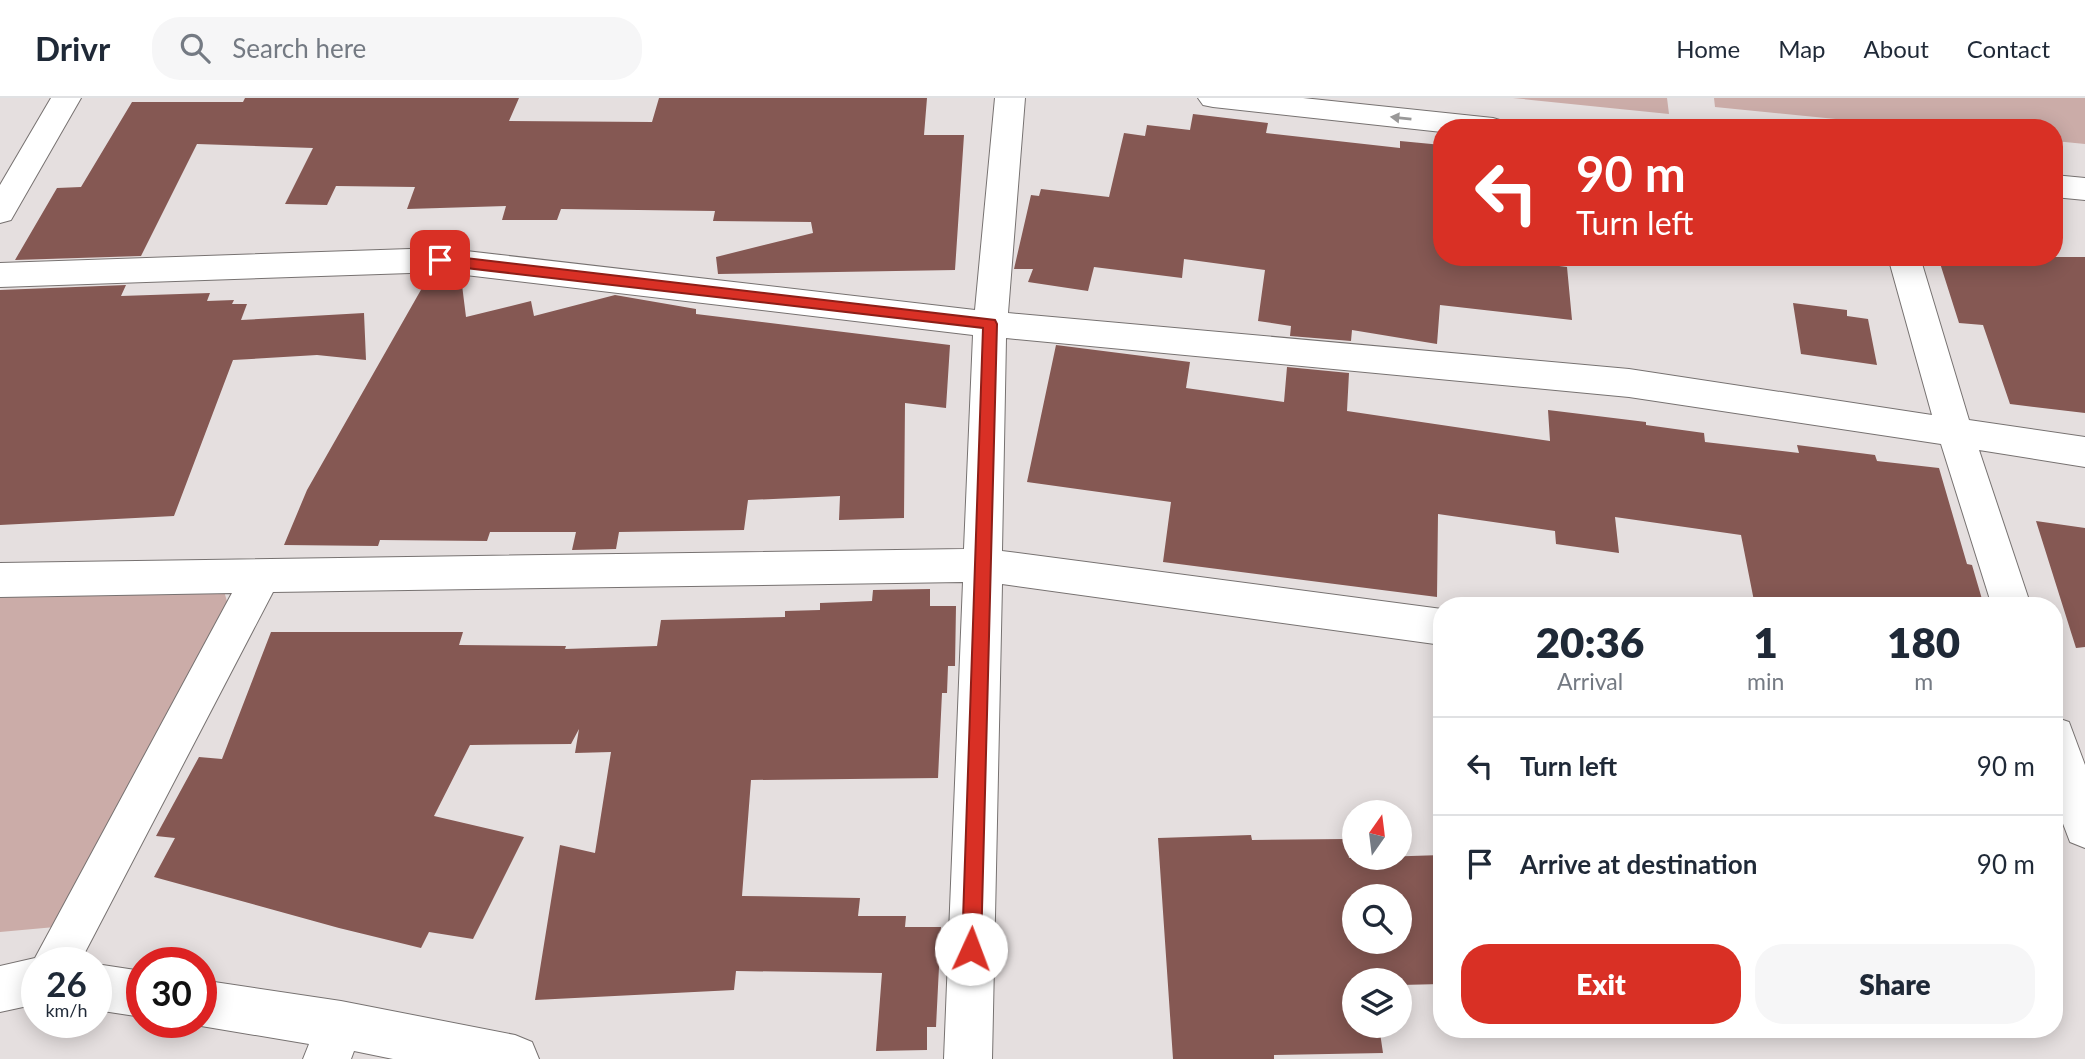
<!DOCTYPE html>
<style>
:root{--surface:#fff;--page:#f6f6f7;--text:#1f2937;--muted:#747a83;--line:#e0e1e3;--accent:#d93025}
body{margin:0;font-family:Lato,sans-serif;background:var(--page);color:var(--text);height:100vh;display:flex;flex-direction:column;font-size:26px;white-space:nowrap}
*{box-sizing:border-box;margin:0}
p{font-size:23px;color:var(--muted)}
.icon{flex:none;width:38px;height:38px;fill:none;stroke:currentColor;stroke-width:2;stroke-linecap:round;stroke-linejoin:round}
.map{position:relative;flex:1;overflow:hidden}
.sheet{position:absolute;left:1433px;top:499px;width:630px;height:441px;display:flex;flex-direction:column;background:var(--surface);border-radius:28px;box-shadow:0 4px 18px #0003}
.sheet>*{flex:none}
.banner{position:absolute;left:1433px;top:21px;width:630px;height:147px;border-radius:28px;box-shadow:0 4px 18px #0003;background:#d93025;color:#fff;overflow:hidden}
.needle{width:46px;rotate:14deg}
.fabs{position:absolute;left:1342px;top:702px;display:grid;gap:14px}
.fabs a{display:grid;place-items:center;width:70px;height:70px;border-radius:50%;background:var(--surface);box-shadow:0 4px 18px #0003;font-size:35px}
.speed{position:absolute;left:21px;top:849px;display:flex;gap:14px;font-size:35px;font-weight:700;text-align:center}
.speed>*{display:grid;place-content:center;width:91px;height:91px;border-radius:50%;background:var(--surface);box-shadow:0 4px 18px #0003;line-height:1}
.speed small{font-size:18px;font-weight:400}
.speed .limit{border:10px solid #d22;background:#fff;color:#111}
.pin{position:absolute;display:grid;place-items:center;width:60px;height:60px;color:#fff;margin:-30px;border-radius:14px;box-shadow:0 4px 10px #0006}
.me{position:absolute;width:77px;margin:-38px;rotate:2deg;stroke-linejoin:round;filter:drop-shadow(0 0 5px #0008)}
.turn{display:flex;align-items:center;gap:24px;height:147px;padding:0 28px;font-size:32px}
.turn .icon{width:91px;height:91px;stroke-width:2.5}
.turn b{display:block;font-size:49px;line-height:60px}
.eta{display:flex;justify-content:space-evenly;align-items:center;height:119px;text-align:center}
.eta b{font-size:42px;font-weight:800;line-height:49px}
.primary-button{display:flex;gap:14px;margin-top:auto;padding:14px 28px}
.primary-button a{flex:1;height:80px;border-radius:28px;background:var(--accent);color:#fff;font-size:28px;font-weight:800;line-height:80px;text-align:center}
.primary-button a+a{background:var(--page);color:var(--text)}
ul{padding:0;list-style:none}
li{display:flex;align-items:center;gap:21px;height:98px;padding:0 28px;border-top:2px solid var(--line)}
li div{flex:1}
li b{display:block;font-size:26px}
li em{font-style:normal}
header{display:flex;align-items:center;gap:42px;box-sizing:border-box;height:98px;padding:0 35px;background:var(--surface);border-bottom:2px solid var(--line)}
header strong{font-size:33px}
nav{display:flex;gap:38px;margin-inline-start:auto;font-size:24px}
.search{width:490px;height:63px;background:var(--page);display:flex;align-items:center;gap:18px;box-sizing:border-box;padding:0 24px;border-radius:28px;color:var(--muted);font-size:26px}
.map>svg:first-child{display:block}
.green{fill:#cbaca8}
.building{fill:#855853;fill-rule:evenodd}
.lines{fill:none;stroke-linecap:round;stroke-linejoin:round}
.minor-casing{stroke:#777271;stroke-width:2}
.minor{fill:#fff;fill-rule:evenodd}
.oneway{fill:#999898}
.route{fill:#d93025;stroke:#8d1f18;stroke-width:2}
</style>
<header>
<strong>Drivr</strong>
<div class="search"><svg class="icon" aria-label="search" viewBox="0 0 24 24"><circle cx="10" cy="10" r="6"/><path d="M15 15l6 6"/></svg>Search here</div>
<nav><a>Home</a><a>Map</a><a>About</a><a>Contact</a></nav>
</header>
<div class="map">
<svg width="2085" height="961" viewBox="0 0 2085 961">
<rect width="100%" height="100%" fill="#e5dfdf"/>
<path class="green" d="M1513,0H1667L1669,16Z
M1714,0H2085V46L2055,43L2054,30H1926L1715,9Z
M224,493L228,507L55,829L0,834V498Z"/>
<path class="building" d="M245,0H519L509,23L652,24L659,0H927L924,37H964L955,172L718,176L716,159L813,135L811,124L713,123L715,113L561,111L557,122H502L506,108L407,111L415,89L336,88L327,107L285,106L313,50L197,46L141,158L15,162L57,90L81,89L132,4H243Z
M1193,16L1268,25L1266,35L1400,50V43L1442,47V159H1488L1567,169L1572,222L1440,207L1437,246L1352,232L1351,243L1290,238L1291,228L1258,223L1265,172L1184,161L1182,180L1094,169L1088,193L1028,184L1033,171H1014L1031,97L1039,98L1041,91L1109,99L1124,35L1145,38L1147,27L1190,32Z
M1938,159H2085V315L2010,306L1983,227L1959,225Z
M426,183L462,187L466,219L531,203L534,218L615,197L696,211V216L950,247L946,310L905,305L904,420L839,422L840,398L748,402L744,432L619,434L616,451L572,452L576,434H490L487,443L380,442L378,448L284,447L307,392Z
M126,187L121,198L210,195L207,203L234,202L232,206H247L241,222L364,215L366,262L317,257L233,262L174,418L0,427V192Z
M1793,205L1847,212V218L1868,221L1877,267L1801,256Z
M1056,247L1190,264L1186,290L1284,304L1287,269L1349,275L1347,313L1550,343L1548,312L1646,324V327L1704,335L1705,344L1799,355L1797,347L1875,357L1877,363L1939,370L1967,466L1972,467L1984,508H1755L1741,437L1615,419L1619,455L1556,446L1555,433L1438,416L1437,499L1163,464L1171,404L1027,384Z
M2036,423L2085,430V549L2076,550Z
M930,491V508H956L955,568H948L947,595H942L938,680L751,682L742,798L860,800L858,818H906L905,829H941L936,929H927V952L876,953L882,875L736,873L734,892L535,902L560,747L595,755L611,654L575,655L579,631L571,646L470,647L434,718L524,739L473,841L429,834L421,850L339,830L154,779L175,740L156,738L199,659L222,661L271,534H463L459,547L566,548L565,551L657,548L661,522L785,519V513L820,512V505L872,503L873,492Z
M1251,737L1252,742L1346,741L1349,760L1442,757V886L1400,887V882H1354V928H1379L1383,955L1274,957V961H1173L1158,740ZM1354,798H1400V844H1354Z"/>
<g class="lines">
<g class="minor-casing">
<path id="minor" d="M51,0H81L11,122L0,125V87Z
M995,0H1025L1008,215L1629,271L1932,317L1888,159H1920L1969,322L2085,339V369L1979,352L2031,508H1992L1941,346L1629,299L1006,240L1002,453L1442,511V547L1002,486L992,961H944L963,484L273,494L80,864H37V906L0,914V868L35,860L232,495L0,499V465L964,451L973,237L440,174L0,189V165L440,150L975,212Z
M1198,0H1303L1493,20L1503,23L1508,30H1442V34L1213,9L1203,7Z
M2054,77L2085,80V102L2054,99Z
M2054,619L2069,624L2085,667V750L2070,744L2054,702Z
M96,866L142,873V919L96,912Z
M201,882L341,903L515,937L532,944L539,961H393L354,953L351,961H303L309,946L201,928L190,924H201Z"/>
</g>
<use href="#minor" class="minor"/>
</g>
<defs><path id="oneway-solid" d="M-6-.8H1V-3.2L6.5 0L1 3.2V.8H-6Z" transform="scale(1.75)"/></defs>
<use class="oneway" href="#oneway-solid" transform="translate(1401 20) rotate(-174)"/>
<path class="route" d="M440,157L995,222L997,226L981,851L978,858L971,861L964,858L962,851L983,230L440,167L433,162Z"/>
</svg>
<div class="fabs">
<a><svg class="needle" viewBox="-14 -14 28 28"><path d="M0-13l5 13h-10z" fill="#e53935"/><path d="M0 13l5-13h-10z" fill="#747a83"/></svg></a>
<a><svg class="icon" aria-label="search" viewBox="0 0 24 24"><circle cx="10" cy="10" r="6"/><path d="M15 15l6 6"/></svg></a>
<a><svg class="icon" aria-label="layers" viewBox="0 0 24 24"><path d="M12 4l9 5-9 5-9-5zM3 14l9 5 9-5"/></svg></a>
</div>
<div class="speed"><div>26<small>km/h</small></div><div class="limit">30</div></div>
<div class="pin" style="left:440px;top:162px;background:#d93025"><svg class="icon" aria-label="arrive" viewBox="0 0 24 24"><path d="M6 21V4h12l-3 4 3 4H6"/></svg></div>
<svg class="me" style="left:971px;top:851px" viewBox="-20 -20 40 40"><circle r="19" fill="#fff"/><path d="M0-13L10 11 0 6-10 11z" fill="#d93025"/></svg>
<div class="banner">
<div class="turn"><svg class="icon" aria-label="left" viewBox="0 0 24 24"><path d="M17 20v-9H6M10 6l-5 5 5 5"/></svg><div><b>90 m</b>Turn left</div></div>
</div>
<section class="sheet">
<div class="eta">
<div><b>20:36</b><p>Arrival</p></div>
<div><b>1</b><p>min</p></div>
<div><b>180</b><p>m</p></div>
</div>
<ul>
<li><svg class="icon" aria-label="left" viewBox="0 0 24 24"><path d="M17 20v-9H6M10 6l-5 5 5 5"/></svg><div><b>Turn left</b></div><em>90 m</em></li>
<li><svg class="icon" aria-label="arrive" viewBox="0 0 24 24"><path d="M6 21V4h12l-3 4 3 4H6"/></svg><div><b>Arrive at destination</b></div><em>90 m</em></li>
</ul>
<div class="primary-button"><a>Exit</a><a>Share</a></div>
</section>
</div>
